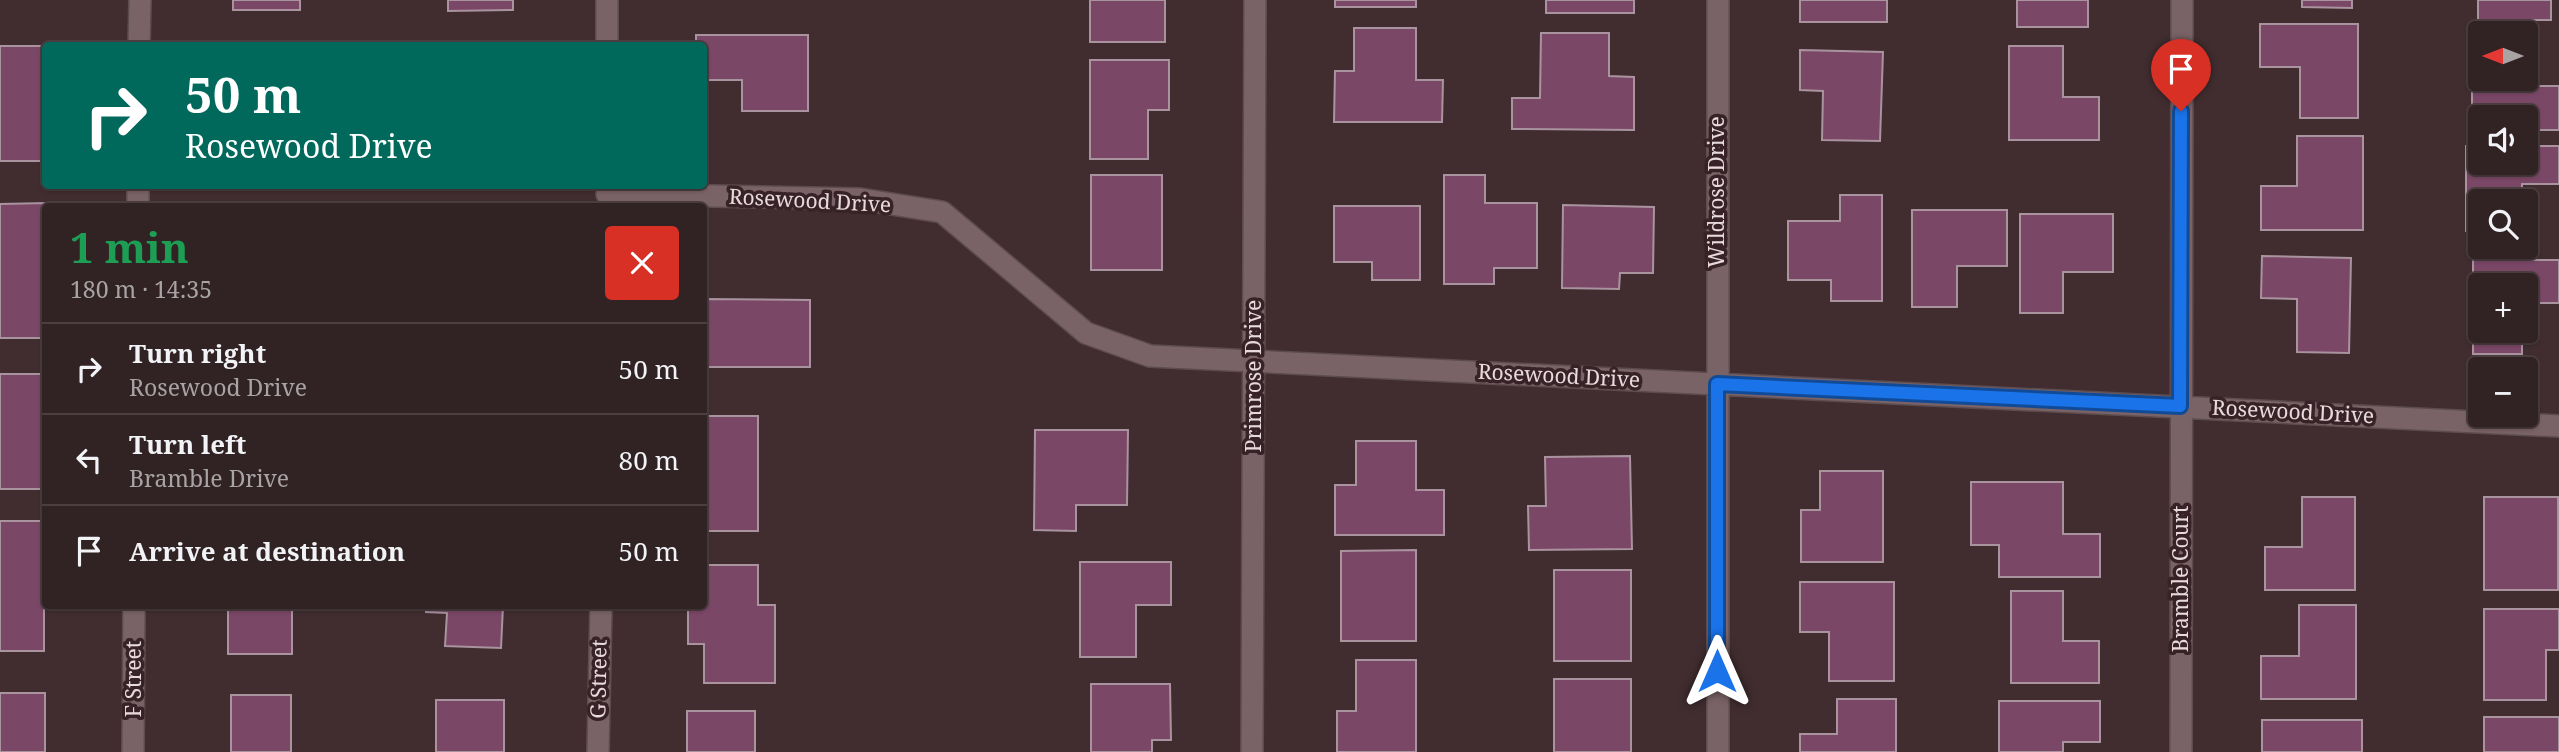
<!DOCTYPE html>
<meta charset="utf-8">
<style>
:root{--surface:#312224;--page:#3d2f31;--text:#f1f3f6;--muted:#a8a4a6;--line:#4c3f41}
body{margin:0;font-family:"Noto Serif",serif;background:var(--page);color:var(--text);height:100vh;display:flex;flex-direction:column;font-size:26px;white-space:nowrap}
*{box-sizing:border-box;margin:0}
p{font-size:23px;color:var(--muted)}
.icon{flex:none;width:38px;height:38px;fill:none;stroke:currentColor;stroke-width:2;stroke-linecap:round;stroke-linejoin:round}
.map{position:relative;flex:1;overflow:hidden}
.side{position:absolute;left:42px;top:203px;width:665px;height:406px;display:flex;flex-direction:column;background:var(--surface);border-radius:7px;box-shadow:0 2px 5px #0004,0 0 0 2px var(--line)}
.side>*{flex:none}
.banner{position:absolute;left:42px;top:42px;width:665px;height:147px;border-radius:7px;box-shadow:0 2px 5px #0004,0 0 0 2px var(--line);background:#00695c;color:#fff;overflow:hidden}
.needle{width:46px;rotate:270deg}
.tools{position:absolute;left:2468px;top:21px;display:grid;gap:14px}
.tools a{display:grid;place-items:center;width:70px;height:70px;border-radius:7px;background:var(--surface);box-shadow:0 2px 5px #0004,0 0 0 2px var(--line);font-size:35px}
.pin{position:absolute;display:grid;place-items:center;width:60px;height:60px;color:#fff;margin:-72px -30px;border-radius:50% 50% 50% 0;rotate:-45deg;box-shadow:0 0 7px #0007}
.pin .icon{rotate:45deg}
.me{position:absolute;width:77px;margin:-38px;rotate:0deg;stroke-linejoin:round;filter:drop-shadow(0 0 5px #0008)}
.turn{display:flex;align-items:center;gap:24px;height:147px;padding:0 28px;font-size:32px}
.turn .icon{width:91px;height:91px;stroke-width:2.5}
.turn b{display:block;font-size:49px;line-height:60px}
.round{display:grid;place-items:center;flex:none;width:74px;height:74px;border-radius:7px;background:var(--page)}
.summary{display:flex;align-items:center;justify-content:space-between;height:119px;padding:0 28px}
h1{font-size:42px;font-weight:700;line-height:52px;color:#1e9e55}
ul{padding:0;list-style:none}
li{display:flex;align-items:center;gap:21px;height:91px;padding:0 28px;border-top:2px solid var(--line)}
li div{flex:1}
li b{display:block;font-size:26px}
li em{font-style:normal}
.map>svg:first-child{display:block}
.building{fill:#7b4766;stroke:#a9939f;stroke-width:2}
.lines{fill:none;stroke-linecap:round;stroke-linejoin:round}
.minor-casing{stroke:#5d4c4f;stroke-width:24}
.minor{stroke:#7a6366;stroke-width:21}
.route-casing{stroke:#114b97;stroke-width:18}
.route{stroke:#1a73e8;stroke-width:12}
.labels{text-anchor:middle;stroke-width:7;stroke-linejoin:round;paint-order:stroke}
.street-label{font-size:21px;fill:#e8dadc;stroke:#372327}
</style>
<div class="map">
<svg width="2559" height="752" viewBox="0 0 2559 752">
<rect width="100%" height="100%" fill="#412d30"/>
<path class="building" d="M233,0H300V10H233Z
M448,0H513V10L448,11Z
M1090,0H1165V42H1090Z
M1335,0H1416V7H1335Z
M1546,0H1634V13H1546Z
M1800,0H1887V22H1800Z
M2017,0H2088V27H2017Z
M2302,0H2352V8L2302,7Z
M2478,0H2551V20H2478Z
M2260,24H2358V118H2300V67H2260Z
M1354,28H1416V80H1443L1442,122H1334L1335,71H1354Z
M1541,33H1609V76L1634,77V130L1512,129V98H1540Z
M696,35H808V111H742V80H704V46H696Z
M2472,40H2480V79H2522V86H2559V130H2525V117H2480V130H2472Z
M0,46H46V161H0Z
M2009,46H2063V97H2099V140H2009Z
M1800,50L1883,52L1880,141L1822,140L1823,91L1800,90Z
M1090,60H1169V110H1148V159H1090Z
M2297,136H2363V230H2261V186H2297Z
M2466,146H2480V163H2525V146H2559V184H2522V201H2480V231H2466Z
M1091,175H1162V270H1091Z
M1444,175H1485V203H1537V268H1494V284H1444Z
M1840,195H1882V301H1831V280H1788V221H1840Z
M47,203L46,338H0V204Z
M1563,205L1654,207L1653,273H1620L1619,289L1562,288Z
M1334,206H1420V280H1372V262H1334Z
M1912,210H2007V266H1957V307H1912Z
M2020,214H2113V272H2063V313H2020Z
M2262,256L2351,258L2349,353L2297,352V299L2261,298Z
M2473,260H2559V303H2525V285H2480V331H2522V354H2473Z
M704,299L810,300V367H704Z
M0,374H45V489H0Z
M704,416H758V531H704Z
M1035,430H1128L1127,505H1076V531L1034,530Z
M1356,441H1416V490H1444V535H1335V485H1356Z
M1630,456L1632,549L1529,550L1528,506H1546L1545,457Z
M1820,471H1883V562H1801V510H1820Z
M1971,482H2063V534H2100V577H1999V545H1971Z
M2302,497H2355V590H2265V547H2302Z
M2484,497H2558V590H2484Z
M0,521H44V651H0Z
M1416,550V641H1341V551Z
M1080,562H1171V605H1136V657H1080Z
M704,565H758V605H775V683H704V644H688V606H704Z
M1554,570H1631V661H1554Z
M1800,582H1894V681H1829V632H1800Z
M2011,591H2063V641H2099V683H2011Z
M2299,605H2356V699H2261V656H2299Z
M228,606H292V654H228Z
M426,606H503L501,648L445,646L447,613L426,612Z
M2484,609H2559V650H2546V700H2484Z
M1356,660H1416V752H1337V711H1356Z
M1554,679H1631V752H1554Z
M1091,684H1170L1171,740H1152V752H1091Z
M0,693H45V752H0Z
M231,695H291V752H231Z
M1837,699H1896V752H1800V734H1837Z
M436,700H504V752H436Z
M1999,701H2100V742H2063V752H1999Z
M687,711H755V752H687Z
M2484,717H2559V752H2484Z
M2262,720H2362V752H2262Z"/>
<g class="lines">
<g class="minor-casing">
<path id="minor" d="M139,46L140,0
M607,46V0
M607,194L860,199L942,212L1086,333L1150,356L2559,426
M138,206V186
M133,752L134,606
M598,752L601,606
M1252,752L1255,0
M1718,752V0
M2181,752L2182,0"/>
</g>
<use href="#minor" class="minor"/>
</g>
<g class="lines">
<g class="route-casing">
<path id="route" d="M1717,671V384L2180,406L2181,111"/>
</g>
<use href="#route" class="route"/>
</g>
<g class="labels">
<g class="street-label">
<text transform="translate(1717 192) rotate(-90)" y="7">Wildrose Drive</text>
<text transform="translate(810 201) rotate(3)" y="7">Rosewood Drive</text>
<text transform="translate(1254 376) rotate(-90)" y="7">Primrose Drive</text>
<text transform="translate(1559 376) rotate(3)" y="7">Rosewood Drive</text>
<text transform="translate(2293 412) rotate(3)" y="7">Rosewood Drive</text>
<text transform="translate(2181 579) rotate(-90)" y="7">Bramble Court</text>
<text transform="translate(134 679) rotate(-90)" y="7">F Street</text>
<text transform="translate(599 679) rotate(-89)" y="7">G Street</text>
</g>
</g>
</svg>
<div class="tools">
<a><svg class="needle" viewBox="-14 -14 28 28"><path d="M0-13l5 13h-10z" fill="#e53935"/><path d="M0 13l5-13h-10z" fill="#a8a4a6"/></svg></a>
<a><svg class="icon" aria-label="sound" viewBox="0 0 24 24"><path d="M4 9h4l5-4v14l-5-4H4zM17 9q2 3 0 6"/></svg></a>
<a><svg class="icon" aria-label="search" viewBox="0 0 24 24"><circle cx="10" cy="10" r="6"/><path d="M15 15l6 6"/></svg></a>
<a>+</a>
<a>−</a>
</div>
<div class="pin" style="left:2181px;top:111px;background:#d93025"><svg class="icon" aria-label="arrive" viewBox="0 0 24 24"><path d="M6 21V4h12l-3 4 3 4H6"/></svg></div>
<svg class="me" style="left:1717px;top:671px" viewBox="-20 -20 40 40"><path d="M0-17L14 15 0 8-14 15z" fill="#1a73e8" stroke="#fff" stroke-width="4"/></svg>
<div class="banner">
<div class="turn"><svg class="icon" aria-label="right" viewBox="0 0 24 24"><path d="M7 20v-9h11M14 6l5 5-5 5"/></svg><div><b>50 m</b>Rosewood Drive</div></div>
</div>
<section class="side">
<div class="summary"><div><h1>1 min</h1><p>180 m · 14:35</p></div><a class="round" style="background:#d93025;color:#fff"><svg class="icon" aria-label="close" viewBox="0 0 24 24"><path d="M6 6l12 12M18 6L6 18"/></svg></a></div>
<ul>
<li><svg class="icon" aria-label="right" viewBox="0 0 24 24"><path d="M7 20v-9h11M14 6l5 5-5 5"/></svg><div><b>Turn right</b><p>Rosewood Drive</p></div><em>50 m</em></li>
<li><svg class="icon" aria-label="left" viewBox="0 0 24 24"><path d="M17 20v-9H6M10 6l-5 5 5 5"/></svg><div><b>Turn left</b><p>Bramble Drive</p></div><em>80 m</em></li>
<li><svg class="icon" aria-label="arrive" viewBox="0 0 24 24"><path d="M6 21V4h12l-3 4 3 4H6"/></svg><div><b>Arrive at destination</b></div><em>50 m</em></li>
</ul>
</section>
</div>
